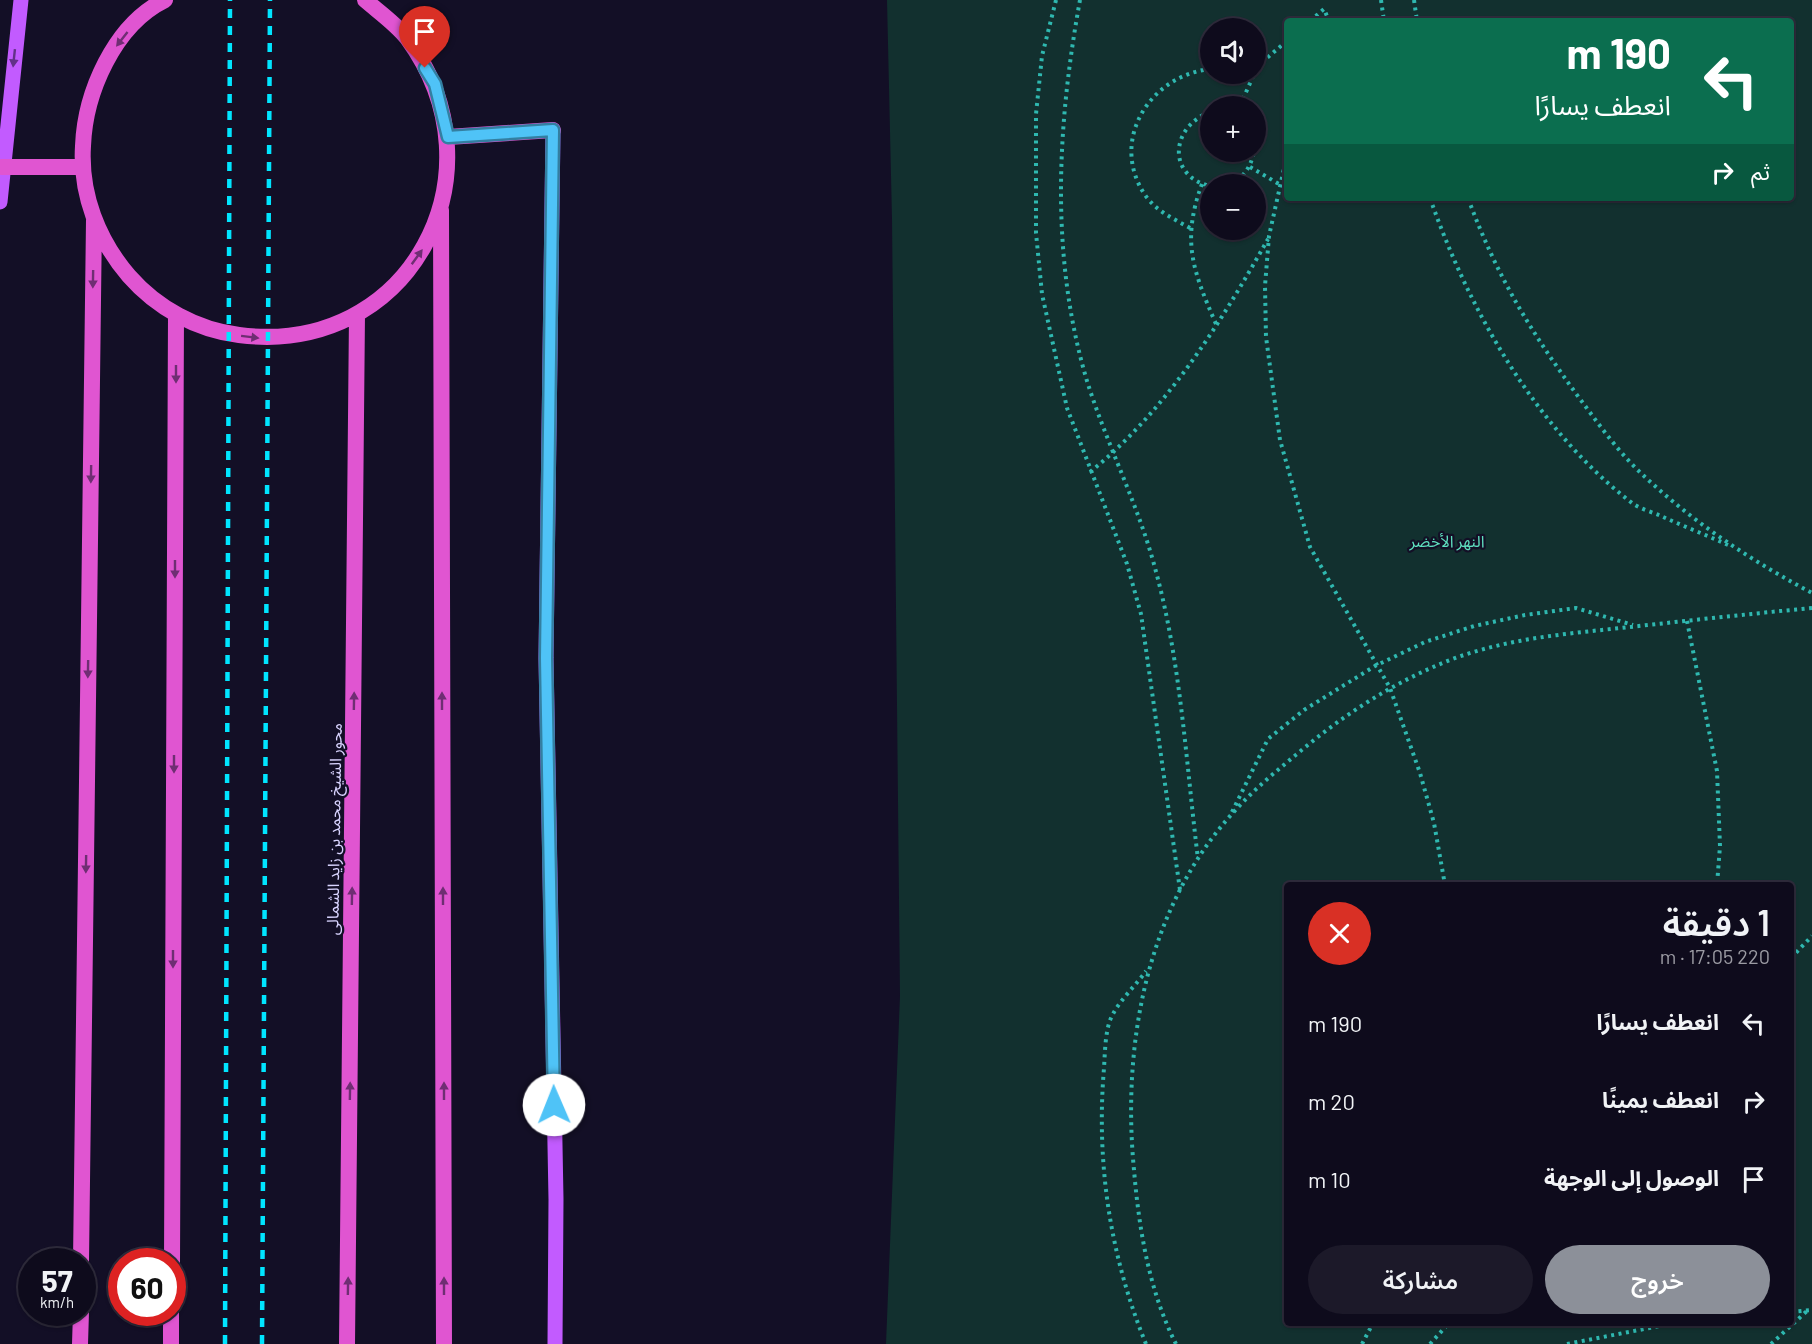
<!DOCTYPE html>
<html lang="ar">
<meta charset="utf-8">
<style>
:root{--surface:#0e0b1c;--page:#1c1929;--text:#f1f3f6;--muted:#9b9ba3;--line:#2e2b3b;--accent:#8c9099}
body{margin:0;font-family:Barlow,"Noto Sans Arabic",sans-serif;background:var(--page);color:var(--text);direction:rtl;height:100vh;display:flex;flex-direction:column;font-size:22px;white-space:nowrap}
*{box-sizing:border-box;margin:0}
p{font-size:20px;color:var(--muted)}
.icon{flex:none;width:33px;height:33px;fill:none;stroke:currentColor;stroke-width:2;stroke-linecap:round;stroke-linejoin:round}
.map{position:relative;flex:1;overflow:hidden;direction:ltr}
.side{position:absolute;left:1284px;top:882px;width:510px;height:444px;display:flex;flex-direction:column;background:var(--surface);border-radius:6px;box-shadow:0 2px 4px #0004,0 0 0 2px var(--line);direction:rtl}
.side>*{flex:none}
.hud{position:absolute;left:1284px;top:18px;width:510px;height:183px;border-radius:6px;box-shadow:0 2px 4px #0004,0 0 0 2px var(--line);direction:rtl;background:#0b6e4f;color:#fff;overflow:hidden}
.controls{position:absolute;left:1200px;top:18px;display:grid;gap:12px}
.controls a{display:grid;place-items:center;width:66px;height:66px;border-radius:50%;background:var(--surface);box-shadow:0 2px 4px #0004,0 0 0 2px var(--line);font-size:30px}
.speed{position:absolute;left:18px;top:1248px;display:flex;gap:12px;font-size:30px;font-weight:700;text-align:center}
.speed>*{display:grid;place-content:center;width:78px;height:78px;border-radius:50%;background:var(--surface);box-shadow:0 2px 4px #0004,0 0 0 2px var(--line);line-height:1}
.speed small{font-size:15px;font-weight:400}
.speed .limit{border:9px solid #d22;background:#fff;color:#111}
.pin{position:absolute;display:grid;place-items:center;width:51px;height:51px;color:#fff;margin:-62px -26px;border-radius:50% 50% 50% 0;rotate:-45deg;box-shadow:0 0 6px #0007}
.pin .icon{rotate:45deg}
.me{position:absolute;width:66px;margin:-33px;rotate:359deg;stroke-linejoin:round;filter:drop-shadow(0 0 4px #0008)}
.turn{display:flex;align-items:center;gap:21px;height:126px;padding:0 24px;font-size:27px}
.turn .icon{width:78px;height:78px;stroke-width:2.5}
.turn b{display:block;font-size:42px;line-height:51px}
.then{display:flex;align-items:center;height:57px;padding:0 24px;background:#0003;gap:12px;font-size:22px}
.round{display:grid;place-items:center;flex:none;width:63px;height:63px;border-radius:32px;background:var(--page)}
.head{display:flex;align-items:center;justify-content:space-between;height:102px;padding:0 24px}
h1{font-size:36px;font-weight:600;line-height:45px}
.cta{display:flex;gap:12px;margin-top:auto;padding:12px 24px}
.cta a{flex:1;height:69px;border-radius:36px;background:var(--accent);color:#fff;font-size:24px;font-weight:600;line-height:69px;text-align:center}
.cta a+a{background:var(--page);color:var(--text)}
ul{padding:0;list-style:none}
li{display:flex;align-items:center;gap:18px;height:78px;padding:0 24px}
li div{flex:1}
li b{display:block;font-size:22px}
li em{font-style:normal}
.map>svg:first-child{display:block}
.green{fill:#12302f;fill-rule:evenodd}
.lines{fill:none;stroke-linecap:round;stroke-linejoin:round}
.path{stroke:#2fb8b0;stroke-width:4;stroke-dasharray:3 4.5;stroke-linecap:butt}
.primary{stroke:#c25bff;stroke-width:15}
.trunk{stroke:#e055d1;stroke-width:16}
.rail{stroke:#00e5ff;stroke-width:4.5;stroke-dasharray:9 8;stroke-linecap:butt}
.oneway{fill:#6f2e73}
.oneway2{fill:#623188}
.route-casing{stroke:#337fa1;stroke-width:15}
.route{stroke:#4fc3f7;stroke-width:10}
.labels{text-anchor:middle;stroke-width:4.5;stroke-linejoin:round;paint-order:stroke}
.park-label{font-size:16px;fill:#5fe0c0;stroke:#130f26}
.street-label{font-size:16px;fill:#d9d4ff;stroke:#130f26}
</style>
<div class="map">
<svg width="1812" height="1344" viewBox="0 0 1812 1344">
<rect width="100%" height="100%" fill="#130f26"/>
<path class="green" d="M887,0H1812V1344H886L900,996L892,219ZM1287,21H1791V198H1287ZM1210,28H1256V74H1210ZM1210,106H1256V152H1210ZM1210,184H1256V230H1210ZM1287,885H1791V1323H1287Z"/>
<g class="lines">
<path class="path" d="M1056,0L1042,56L1036,114V233L1042,294L1067,408L1127,564L1141,614L1180,890
M1080,0C1057,126 1050,257 1087,381C1107,445 1138,504 1155,568C1181,662 1186,763 1198,859
M1381,0L1384,21
M1414,0L1417,21
M1310,21L1324,9L1329,21
M1256,67L1287,41
M1240,106L1254,74
M1210,112C1170,127 1167,176 1210,186
M1287,155L1269,236L1265,286L1266,337L1280,440L1310,547L1390,688L1420,773L1434,823L1445,885
M1250,167L1279,184
M1202,184C1181,241 1193,271 1216,324
M1230,184C1245,176 1250,168 1254,152
M1430,198C1469,310 1536,429 1632,503C1640,509 1652,512 1661,516C1683,526 1706,535 1728,545
M1468,198C1497,277 1531,332 1580,399C1600,426 1620,454 1644,476C1694,523 1752,561 1812,593
M1190,228C1174,219 1156,211 1145,195C1109,141 1149,76 1210,69
M1090,472C1166,411 1220,324 1268,239
M1687,621L1717,771L1720,846L1717,885
M1232,812L1268,739L1304,710L1375,666L1425,642L1474,626L1525,615L1576,608L1633,625
M1791,958L1812,936
M1791,1312L1812,1310
M1146,1344C1110,1256 1096,1163 1104,1068C1105,1053 1105,1027 1113,1014C1121,999 1136,985 1146,971
M1176,1344C1149,1291 1139,1229 1134,1170C1122,1046 1146,910 1231,815C1251,792 1274,773 1297,754C1343,715 1394,682 1450,660C1505,639 1563,634 1621,628C1684,621 1748,614 1812,608
M1362,1344L1373,1323
M1430,1344L1449,1323
M1567,1344L1675,1323
M1771,1344L1807,1311"/>
<path class="primary" d="M553,130L546,658L556,1199L555,1344
M0,202L21,0"/>
<path class="trunk" d="M165,0C114,25 85,93 83,146C80,194 98,240 129,276C157,308 197,330 239,335C409,357 507,174 407,38C396,24 379,12 365,0
M448,137L553,130
M2,167H82
M441,210L444,1344
M81,1262L94,220
M172,1262L176,315
M80,1344L81,1312
M171,1344V1312
M347,1344L357,314"/>
<path class="rail" d="M225,1344L230,0
M262,1344L270,0"/>
</g>
<defs><path id="oneway-solid" d="M-6-.8H1V-3.2L6.5 0L1 3.2V.8H-6Z" transform="scale(1.5)"/></defs>
<g class="oneway">
<use href="#oneway-solid" transform="translate(122 39) rotate(128)"/>
<use href="#oneway-solid" transform="translate(417 257) rotate(-54)"/>
<use href="#oneway-solid" transform="translate(93 279) rotate(91)"/>
<use href="#oneway-solid" transform="translate(250 337) rotate(7)"/>
<use href="#oneway-solid" transform="translate(176 374) rotate(90)"/>
<use href="#oneway-solid" transform="translate(91 474) rotate(91)"/>
<use href="#oneway-solid" transform="translate(175 569) rotate(90)"/>
<use href="#oneway-solid" transform="translate(88 669) rotate(91)"/>
<use href="#oneway-solid" transform="translate(354 701) rotate(-89)"/>
<use href="#oneway-solid" transform="translate(442 701) rotate(-90)"/>
<use href="#oneway-solid" transform="translate(174 764) rotate(90)"/>
<use href="#oneway-solid" transform="translate(86 864) rotate(91)"/>
<use href="#oneway-solid" transform="translate(352 896) rotate(-89)"/>
<use href="#oneway-solid" transform="translate(443 896) rotate(-90)"/>
<use href="#oneway-solid" transform="translate(173 959) rotate(90)"/>
<use href="#oneway-solid" transform="translate(350 1091) rotate(-89)"/>
<use href="#oneway-solid" transform="translate(444 1091) rotate(-90)"/>
<use href="#oneway-solid" transform="translate(348 1286) rotate(-89)"/>
<use href="#oneway-solid" transform="translate(444 1286) rotate(-90)"/>
</g>
<use class="oneway2" href="#oneway-solid" transform="translate(14 58) rotate(96)"/>
<g class="lines">
<g class="route-casing">
<path id="route" d="M425,68L435,84L448,137L553,130L546,658L554,1105"/>
</g>
<use href="#route" class="route"/>
</g>
<g class="labels">
<g class="park-label">
<text x="1447" y="547">النهر الأخضر</text>
</g>
<g class="street-label">
<text transform="translate(334 829) rotate(-89)" y="6">محور الشيخ محمد بن زايد الشمالى</text>
</g>
</g>
</svg>
<div class="controls">
<a><svg class="icon" aria-label="sound" viewBox="0 0 24 24"><path d="M4 9h4l5-4v14l-5-4H4zM17 9q2 3 0 6"/></svg></a>
<a>+</a>
<a>−</a>
</div>
<div class="speed"><div>57<small>km/h</small></div><div class="limit">60</div></div>
<div class="pin" style="left:425px;top:68px;background:#d93025"><svg class="icon" aria-label="arrive" viewBox="0 0 24 24"><path d="M6 21V4h12l-3 4 3 4H6"/></svg></div>
<svg class="me" style="left:554px;top:1105px" viewBox="-20 -20 40 40"><circle r="19" fill="#fff"/><path d="M0-13L10 11 0 6-10 11z" fill="#4fc3f7"/></svg>
<div class="hud">
<div class="turn"><svg class="icon" aria-label="left" viewBox="0 0 24 24"><path d="M17 20v-9H6M10 6l-5 5 5 5"/></svg><div><b>190 m</b>انعطف يسارًا</div></div>
<div class="then">ثم<svg class="icon" aria-label="right" viewBox="0 0 24 24"><path d="M7 20v-9h11M14 6l5 5-5 5"/></svg></div>
</div>
<section class="side">
<div class="head"><div><h1>1 دقيقة</h1><p>220 m · 17:05</p></div><a class="round" style="background:#d93025;color:#fff"><svg class="icon" aria-label="close" viewBox="0 0 24 24"><path d="M6 6l12 12M18 6L6 18"/></svg></a></div>
<ul>
<li><svg class="icon" aria-label="left" viewBox="0 0 24 24"><path d="M17 20v-9H6M10 6l-5 5 5 5"/></svg><div><b>انعطف يسارًا</b></div><em>190 m</em></li>
<li><svg class="icon" aria-label="right" viewBox="0 0 24 24"><path d="M7 20v-9h11M14 6l5 5-5 5"/></svg><div><b>انعطف يمينًا</b></div><em>20 m</em></li>
<li><svg class="icon" aria-label="arrive" viewBox="0 0 24 24"><path d="M6 21V4h12l-3 4 3 4H6"/></svg><div><b>الوصول إلى الوجهة</b></div><em>10 m</em></li>
</ul>
<div class="cta"><a>خروج</a><a>مشاركة</a></div>
</section>
</div>
